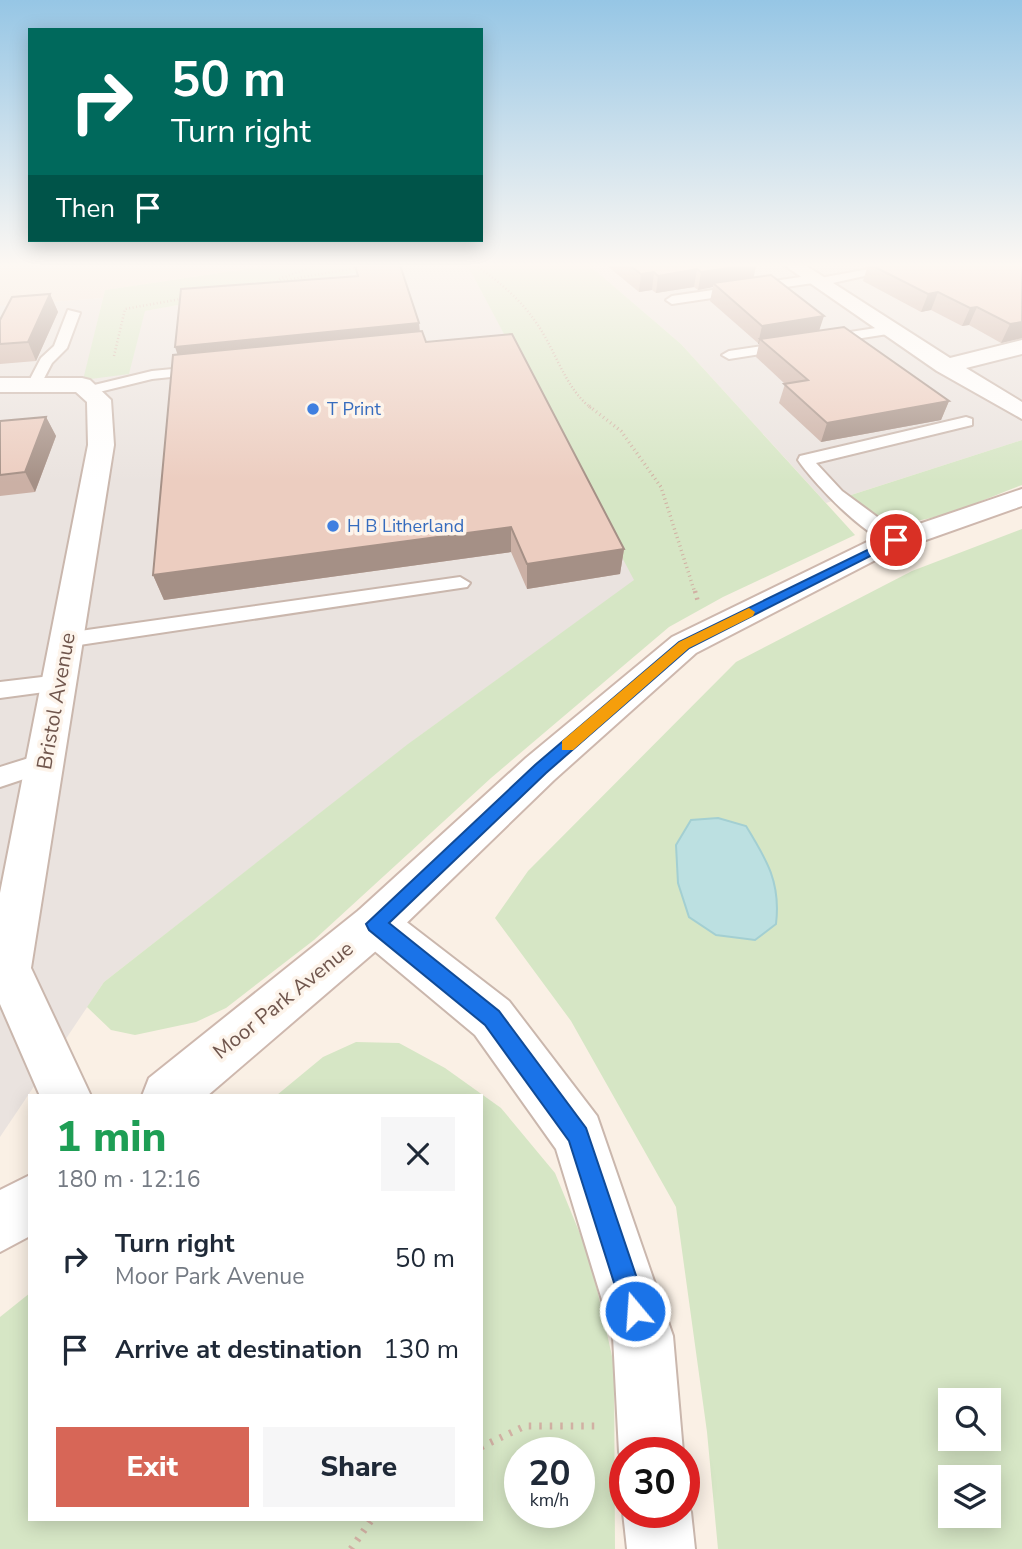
<!DOCTYPE html>
<meta charset="utf-8">
<style>
:root{--surface:#fff;--page:#f6f6f7;--text:#1f2937;--muted:#747a83;--accent:#d76657}
body{margin:0;font-family:"Nunito Sans",sans-serif;background:var(--page);color:var(--text);height:100vh;display:flex;flex-direction:column;font-size:26px;white-space:nowrap}
*{box-sizing:border-box;margin:0}
p{font-size:23px;color:var(--muted)}
.icon{flex:none;width:38px;height:38px;fill:none;stroke:currentColor;stroke-width:2;stroke-linecap:round;stroke-linejoin:round}
.map{position:relative;flex:1;overflow:hidden}
.side{position:absolute;left:28px;top:1094px;width:455px;height:427px;display:flex;flex-direction:column;background:var(--surface);border-radius:0px;box-shadow:0 4px 18px #0003}
.side>*{flex:none}
.top-card{position:absolute;left:28px;top:28px;width:455px;height:214px;border-radius:0px;box-shadow:0 4px 18px #0003;background:#00695c;color:#fff;overflow:hidden}
.buttons{position:absolute;left:938px;top:1388px;display:grid;gap:14px}
.buttons a{display:grid;place-items:center;width:63px;height:63px;border-radius:0px;background:var(--surface);box-shadow:0 4px 18px #0003;font-size:35px}
.speed{position:absolute;left:504px;top:1437px;display:flex;gap:14px;font-size:35px;font-weight:700;text-align:center}
.speed>*{display:grid;place-content:center;width:91px;height:91px;border-radius:50%;background:var(--surface);box-shadow:0 4px 18px #0003;line-height:1}
.speed small{font-size:18px;font-weight:400}
.speed .limit{border:10px solid #d22;background:#fff;color:#111}
.pin{position:absolute;display:grid;place-items:center;width:60px;height:60px;color:#fff;margin:-30px;border:4px solid #fff;border-radius:50%;box-shadow:0 2px 7px #0007}
.me{position:absolute;width:77px;margin:-38px;rotate:342deg;stroke-linejoin:round;filter:drop-shadow(0 0 5px #0008)}
.turn{display:flex;align-items:center;gap:24px;height:147px;padding:0 28px;font-size:32px}
.turn .icon{width:91px;height:91px;stroke-width:2.5}
.turn b{display:block;font-size:49px;line-height:60px}
.then{display:flex;align-items:center;height:66px;padding:0 28px;background:#0003;gap:14px;font-size:26px}
.round{display:grid;place-items:center;flex:none;width:74px;height:74px;border-radius:0px;background:var(--page)}
.overview{display:flex;align-items:center;justify-content:space-between;height:119px;padding:0 28px}
h1{font-size:42px;font-weight:800;line-height:52px;color:#1e9e55}
.cta{display:flex;gap:14px;margin-top:auto;padding:14px 28px}
.cta a{flex:1;height:80px;border-radius:0px;background:var(--accent);color:#fff;font-size:28px;font-weight:800;line-height:80px;text-align:center}
.cta a+a{background:var(--page);color:var(--text)}
ul{padding:0;list-style:none}
li{display:flex;align-items:center;gap:21px;height:91px;padding:0 28px}
li div{flex:1}
li b{display:block;font-size:26px}
li em{font-style:normal}
.map>svg:first-child{display:block}
.residential{fill:#f0e1d5}
.industrial{fill:#eae3df}
.green{fill:#d6e6c5;fill-rule:evenodd}
.water{fill:#bce0e1;stroke:#a3cfd2;stroke-width:2}
.lines{fill:none;stroke-linecap:round;stroke-linejoin:round}
.lane-casing{stroke:#cab7ad;stroke-width:4}
.street-casing{stroke:#cab7ad;stroke-width:4}
.secondary-casing{stroke:#ceb8ae;stroke-width:4}
.path-far3{stroke:#d1b0a3;stroke-width:2.5;stroke-dasharray:1 2.5;stroke-linecap:butt}
.path-far2{stroke:#d1b0a3;stroke-width:3.5;stroke-dasharray:1 3.5;stroke-linecap:butt}
.path-far1{stroke:#d1b0a3;stroke-width:4.5;stroke-dasharray:2 5;stroke-linecap:butt}
.path{stroke:#d1b0a3;stroke-width:7;stroke-dasharray:2.5 8;stroke-linecap:butt}
.lane{fill:#fff;fill-rule:evenodd}
.street{fill:#fff;fill-rule:evenodd}
.secondary{fill:#fff;fill-rule:evenodd}
.wall{fill:#cbb0a5}
.shaded-wall{fill:#a59086}
.building{fill:#eccdc0;stroke:#a59086;stroke-width:2}
.route{fill:#1a73e8;stroke:#114b97;stroke-width:2}
.slow{fill:#f59e0b}
.shop-dot{fill:#3f7fe0;stroke:#fdf4eb;stroke-width:2.5}
.labels{text-anchor:middle;stroke-width:7;stroke-linejoin:round;paint-order:stroke}
.far-shop-label{font-size:18px;fill:#366cbe;stroke:#fdf4eb;text-anchor:start}
.street-label{font-size:21px;fill:#70564d;stroke:#fdf4eb}
</style>
<div class="map">
<svg width="1022" height="1549" viewBox="0 0 1022 1549">
<rect width="100%" height="100%" fill="#faf0e5"/>
<path class="residential" d="M0,265H271L105,290L103,298L0,306Z"/>
<path class="industrial" d="M398,265L469,268L635,580L418,737L104,982L0,1137V306L103,298L84,379L129,373L144,311Z
M589,265H1022V440L826,503L681,344Z"/>
<path class="green" d="M272,265H398L145,311L129,374L83,380L105,290Z
M449,265H589L681,344L855,535L723,597L669,627L491,778L314,940L226,1008L196,1022L135,1035L111,1030L87,1007L104,982L408,744L634,580L469,268Z
M1022,440V485C990,496 935,524 902,521C881,520 864,508 848,496Z
M1022,529V1549H718L707,1432L676,1207L571,1021L495,918L528,871L736,662L912,571ZM950,1400H989V1438H950ZM950,1477H989V1516H950Z
M356,1042L399,1043L445,1068L501,1108L555,1173L590,1258L614,1365L615,1549H0V1317L30,1293V1519H481V1096L277,1095L323,1057ZM520,1452H579V1512H520Z"/>
<path class="water" d="M718,818L746,826C767,860 781,883 776,924L755,940L716,935L689,917L678,883L676,845L691,820Z"/>
<g class="lines">
<g class="lane-casing">
<path id="lane" d="M890,265H914L819,286L813,283L672,304L666,300L672,296L814,275L820,278Z
M68,310L80,313L67,348L52,363L40,386H30L28,383L41,358L54,346Z
M889,326L896,330L894,333L824,344L817,340L824,336Z
M788,342L793,343V349L729,359L722,355L729,351Z
M204,366L211,370L209,373L152,379L91,394L84,390L86,387L152,371Z
M966,417L972,419V425L816,463L842,491L903,536L905,540L903,544C876,551 812,481 798,460L800,456Z
M460,577L470,583L467,587L66,647L59,645L55,640L59,635L66,633Z
M59,675L67,677L70,683L67,689L0,698V682Z
M45,753L54,755L57,762L54,769L0,787V767Z"/>
</g>
<g class="street-casing">
<path id="street" d="M784,265H805L950,358L1022,340V354L966,368L1022,402V419L937,371Z
M0,378H82L90,380L111,400L114,445L31,968L91,1096H40L0,1004V893L88,445L87,402L76,392H0Z
M375,904L391,910L509,1001L597,1116L673,1336L683,1452H625V1467L619,1452L613,1336L556,1149L475,1035L359,938L353,924L359,910Z
M684,1497L691,1512L695,1549H627L623,1512L625,1509V1512H684Z"/>
</g>
<g class="secondary-casing">
<path id="secondary" d="M1022,489V506L889,553L696,653L554,780L391,938L207,1096H142L149,1078L359,910L526,758L672,637L869,541Z
M30,1175V1236L0,1252V1190Z"/>
</g>
<path class="path-far3" d="M475,265C503,284 527,305 544,335C559,361 568,390 591,408
M279,279L317,265
M263,284L373,265
M114,356L125,309L186,298"/>
<path class="path-far2" d="M589,406L621,431L661,487L695,593"/>
<path class="path-far1" d="M695,591L698,602"/>
<path class="path" d="M481,1447L525,1426H596
M351,1549L372,1519"/>
<use href="#lane" class="lane"/>
<use href="#street" class="street"/>
<use href="#secondary" class="secondary"/>
</g>
<path class="wall" d="M355,265L419,323L420,331L426,342L624,549L620,574L527,589L511,552L164,600L153,575L178,355L357,276Z
M606,265H756L753,278L820,330L949,401L941,420L821,442L779,403L785,384L756,357L759,344L710,301L713,287L698,290L694,287L656,293L652,290L639,292Z
M868,265H1022V338L1001,343L969,325L962,326L931,310L921,312L863,281Z
M50,294L58,312L36,361L0,364V320Z
M46,417L56,436L35,492L0,496V421Z"/>
<path class="shaded-wall" d="M752,265H756L753,281L713,283V287L698,290L701,272Z
M697,269L694,287L656,293L658,276Z
M654,272L652,290L639,292L641,274Z
M938,292L931,310L921,312L928,294Z
M50,294L58,312L36,361L28,342Z
M977,307L969,325L962,326L970,308Z
M824,316L818,334L760,339L759,344H758L762,326Z
M1022,322V338L1001,343L1010,324Z
M419,323L420,341L181,365L175,347Z
M949,401L941,420L821,442L827,423Z
M46,417L56,436L35,492L25,472Z
M511,527V552L164,600L153,575Z
M624,549L620,574L527,589V564Z"/>
<path class="building" d="M355,265H400L419,323L175,347L181,289L358,276Z
M629,265H752L701,272L697,269L658,276L654,272L641,274Z
M871,265H1020L1022,266V322L1010,324L977,307L970,308L938,292L928,294Z
M771,275L824,316L762,326L713,283Z
M50,294L28,342L0,344V320L12,297Z
M844,327L949,401L827,423L784,384L808,380L760,339Z
M422,331L426,342L512,334L624,549L527,564L511,527L153,575L173,355Z
M46,417L25,472L0,475V421Z"/>
<linearGradient id="sky" x2="0" y2="1"><stop stop-color="#96c6e5"/><stop offset="0.55" stop-color="#fdf8f3"/><stop offset="1" stop-color="#fdf8f3" stop-opacity="0"/></linearGradient>
<rect width="1022" height="482" fill="url(#sky)"/>
<path class="route" d="M892,538L902,540L689,648L546,773L389,923L499,1011L586,1128L648,1311L644,1319L635,1323L627,1319L623,1311L569,1141L485,1025L369,930L366,924L535,765L679,642Z"/>
<path class="slow" d="M749,608L755,612L753,616L689,648L573,750H562V741L679,642Z"/>
<g class="shop-dot">
<circle cx="313" cy="409" r="7"/>
<circle cx="333" cy="526" r="7"/>
</g>
<g class="labels">
<g class="far-shop-label">
<text x="327" y="415">T Print</text>
<text x="347" y="532">H B Litherland</text>
</g>
<g class="street-label">
<text transform="translate(56 701) rotate(-80)" y="7">Bristol Avenue</text>
<text transform="translate(283 1000) rotate(-39)" y="7">Moor Park Avenue</text>
</g>
</g>
</svg>
<div class="buttons">
<a><svg class="icon" aria-label="search" viewBox="0 0 24 24"><circle cx="10" cy="10" r="6"/><path d="M15 15l6 6"/></svg></a>
<a><svg class="icon" aria-label="layers" viewBox="0 0 24 24"><path d="M12 4l9 5-9 5-9-5zM3 14l9 5 9-5"/></svg></a>
</div>
<div class="speed"><div>20<small>km/h</small></div><div class="limit">30</div></div>
<div class="pin" style="left:896px;top:540px;background:#d93025"><svg class="icon" aria-label="arrive" viewBox="0 0 24 24"><path d="M6 21V4h12l-3 4 3 4H6"/></svg></div>
<svg class="me" style="left:635px;top:1311px" viewBox="-20 -20 40 40"><circle r="17" fill="#1a73e8" stroke="#fff" stroke-width="3"/><path d="M0-11L8 9 0 5-8 9z" fill="#fff"/></svg>
<div class="top-card">
<div class="turn"><svg class="icon" aria-label="right" viewBox="0 0 24 24"><path d="M7 20v-9h11M14 6l5 5-5 5"/></svg><div><b>50 m</b>Turn right</div></div>
<div class="then">Then<svg class="icon" aria-label="arrive" viewBox="0 0 24 24"><path d="M6 21V4h12l-3 4 3 4H6"/></svg></div>
</div>
<section class="side">
<div class="overview"><div><h1>1 min</h1><p>180 m · 12:16</p></div><a class="round"><svg class="icon" aria-label="close" viewBox="0 0 24 24"><path d="M6 6l12 12M18 6L6 18"/></svg></a></div>
<ul>
<li><svg class="icon" aria-label="right" viewBox="0 0 24 24"><path d="M7 20v-9h11M14 6l5 5-5 5"/></svg><div><b>Turn right</b><p>Moor Park Avenue</p></div><em>50 m</em></li>
<li><svg class="icon" aria-label="arrive" viewBox="0 0 24 24"><path d="M6 21V4h12l-3 4 3 4H6"/></svg><div><b>Arrive at destination</b></div><em>130 m</em></li>
</ul>
<div class="cta"><a>Exit</a><a>Share</a></div>
</section>
</div>
